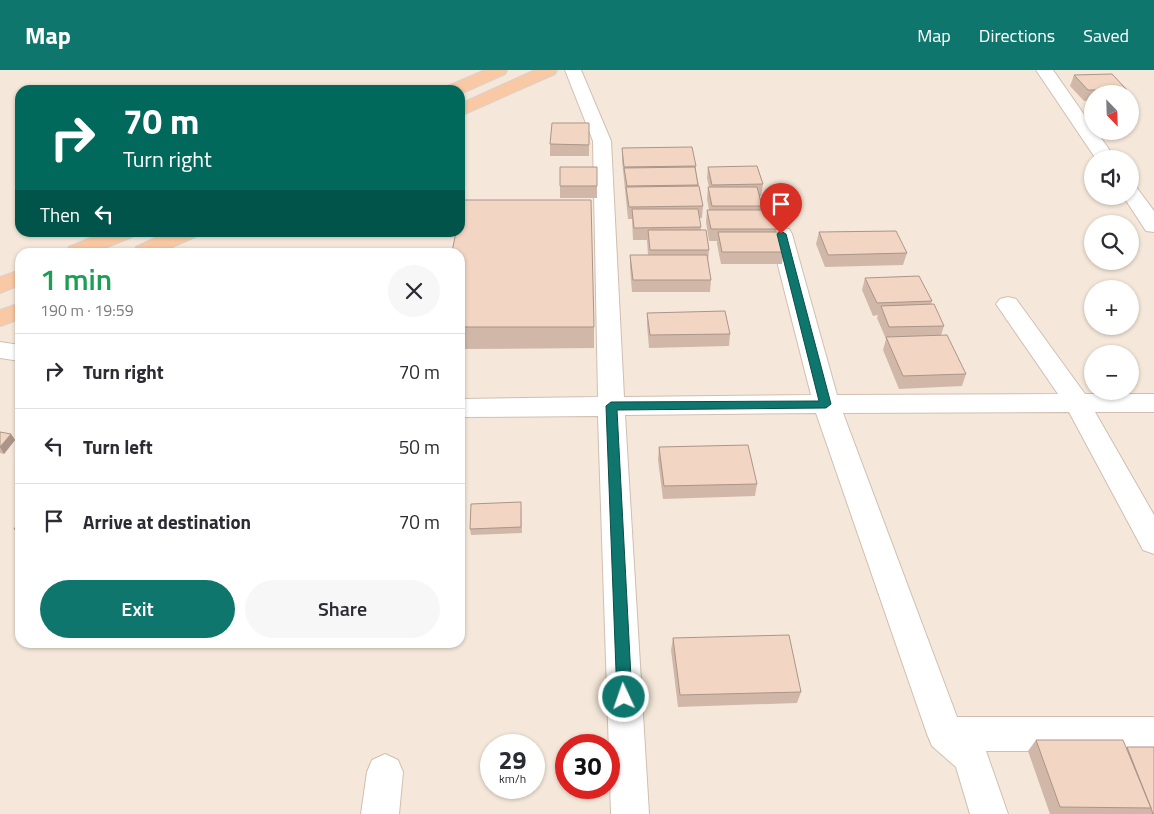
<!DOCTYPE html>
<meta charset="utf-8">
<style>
:root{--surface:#fff;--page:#f7f7f7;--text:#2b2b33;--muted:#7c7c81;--line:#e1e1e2;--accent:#0f766e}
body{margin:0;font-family:"Titillium Web",sans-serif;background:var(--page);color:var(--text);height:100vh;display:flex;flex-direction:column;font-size:19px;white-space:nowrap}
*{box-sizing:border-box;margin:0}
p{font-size:16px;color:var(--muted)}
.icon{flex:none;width:28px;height:28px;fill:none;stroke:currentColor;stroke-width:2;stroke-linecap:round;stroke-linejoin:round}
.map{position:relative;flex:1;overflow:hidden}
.drawer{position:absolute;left:15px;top:178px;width:450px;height:400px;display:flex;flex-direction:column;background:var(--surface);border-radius:15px;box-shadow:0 1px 4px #0004}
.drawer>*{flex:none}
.banner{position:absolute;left:15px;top:15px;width:450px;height:152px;border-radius:15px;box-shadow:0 1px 4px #0004;background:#00695c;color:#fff;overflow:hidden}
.needle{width:32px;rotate:157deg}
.controls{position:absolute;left:1084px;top:15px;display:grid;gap:10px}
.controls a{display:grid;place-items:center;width:55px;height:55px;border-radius:50%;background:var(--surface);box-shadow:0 1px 4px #0004;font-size:25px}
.speed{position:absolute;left:480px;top:664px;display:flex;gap:10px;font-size:25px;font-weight:700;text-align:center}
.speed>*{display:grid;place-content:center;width:65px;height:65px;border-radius:50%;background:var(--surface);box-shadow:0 1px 4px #0004;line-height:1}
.speed small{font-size:12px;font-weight:400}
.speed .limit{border:8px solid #d22;background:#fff;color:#111}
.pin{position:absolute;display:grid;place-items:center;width:42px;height:42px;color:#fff;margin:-51px -21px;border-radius:50% 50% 50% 0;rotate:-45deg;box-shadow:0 0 5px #0007}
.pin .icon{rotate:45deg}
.me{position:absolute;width:55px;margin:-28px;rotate:357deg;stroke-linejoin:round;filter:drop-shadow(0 0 4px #0008)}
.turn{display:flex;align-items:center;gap:18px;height:105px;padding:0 25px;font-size:22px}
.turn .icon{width:65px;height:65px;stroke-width:2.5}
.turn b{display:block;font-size:35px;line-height:42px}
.then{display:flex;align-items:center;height:48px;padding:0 25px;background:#0003;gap:10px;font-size:19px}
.round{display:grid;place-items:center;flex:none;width:52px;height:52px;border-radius:26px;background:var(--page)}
.head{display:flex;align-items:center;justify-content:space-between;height:85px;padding:0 25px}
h1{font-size:30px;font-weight:600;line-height:38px;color:#1e9e55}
.cta{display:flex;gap:10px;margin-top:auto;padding:10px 25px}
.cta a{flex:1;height:58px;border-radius:30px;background:var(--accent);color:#fff;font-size:20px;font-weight:600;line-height:58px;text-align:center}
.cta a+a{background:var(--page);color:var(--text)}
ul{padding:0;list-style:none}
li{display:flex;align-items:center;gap:15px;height:75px;padding:0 25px;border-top:1px solid var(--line)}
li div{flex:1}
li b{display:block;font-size:19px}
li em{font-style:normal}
header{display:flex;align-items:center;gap:30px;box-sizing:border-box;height:70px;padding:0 25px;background:var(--accent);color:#fff}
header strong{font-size:24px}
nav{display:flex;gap:28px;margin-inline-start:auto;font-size:18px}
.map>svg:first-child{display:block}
.residential{fill:#f5e8da;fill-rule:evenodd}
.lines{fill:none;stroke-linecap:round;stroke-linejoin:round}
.minor-casing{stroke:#d1beb0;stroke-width:2}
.trunk-casing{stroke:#dad1cd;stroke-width:2}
.minor{fill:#fff;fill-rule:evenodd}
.trunk{fill:#f9c8a4;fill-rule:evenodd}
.wall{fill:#d1b7a8}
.shaded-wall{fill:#aa9588}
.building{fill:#f3d5c3;stroke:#aa9588}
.route{fill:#0f766e;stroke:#0a4d48}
</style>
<header>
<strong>Map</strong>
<nav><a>Map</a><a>Directions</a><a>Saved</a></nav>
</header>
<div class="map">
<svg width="1154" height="744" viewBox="0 0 1154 744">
<rect width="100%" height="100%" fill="#fdf6ec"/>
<path class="residential" d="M0,0H1154V744H0ZM20,20H460V162H20ZM1092,24H1130V61H1092ZM1092,89H1130V126H1092ZM1092,154H1130V191H1092ZM20,182H460V572H20ZM1092,219H1130V256H1092ZM1092,284H1130V321H1092ZM491,675H534V718H491ZM566,675H609V718H566Z"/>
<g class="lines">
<g class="minor-casing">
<path id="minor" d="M565,0H581L611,71L624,327L811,325L770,164L773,159L781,158L789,159L792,164L837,325L1058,324L996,234L1000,229L1008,227L1016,229L1085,324H1154V342H1095L1154,445V484L1143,480L1069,342L843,343L957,647H1154V681H986L1008,744H970L956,697L932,676L927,664L816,343L625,345L649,744H611L598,346L460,347V329L598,327L593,71Z
M1036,0H1053L1092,56V61H1096L1116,89H1096Z
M1130,116L1137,118L1154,141V162L1146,161L1123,126H1130Z
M0,272L20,275V291L0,288Z
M385,684L398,690L403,702L399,744H361L367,702L372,690Z"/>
</g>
<g class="trunk-casing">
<path id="trunk" d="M485,0H507L505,4L460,24V20H445L448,16Z
M535,0H557L555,4L460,46V34Z
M104,162H134L132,167L95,182H66L69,177Z
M168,162H197L195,167L161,182H133L136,177Z
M20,200V215L0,223V207Z
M20,233V249L0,256V240Z"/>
</g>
<use href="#minor" class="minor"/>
<use href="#trunk" class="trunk"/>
</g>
<path class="wall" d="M1074,5L1127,20L1125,24H1092V31H1084L1070,16Z
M589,53V86H550V74Z
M622,78L696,96V101L703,136L702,148H699L701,160L709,180L708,191L711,210L710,222H632L630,197V185H648L647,170H633L632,149H628L622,90Z
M708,97L763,114L761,126H760L762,136V140L777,159L776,162L784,182L782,194H721L717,174V171H709L706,152L707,140H709L707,129L708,117H709L707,108Z
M560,116H597V128H560Z
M819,162L907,183L903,195L825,197L816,174Z
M460,182L594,257V278L460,279Z
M865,208L932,231L931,234L944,256L941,265L966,304L962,316L899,319L883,280L886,269L877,248L878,245L873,246L862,220Z
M647,243L730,264L729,276L649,278L647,255Z
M0,362L11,364L15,370L4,384L0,383Z
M659,377L757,414L755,426L663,429L658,390Z
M521,432L522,463L471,465L470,459Z
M20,451V468L14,459Z
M673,568L801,622L797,633L678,637L671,580Z
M1036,670L1126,678L1127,677L1154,744H1050L1028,681Z"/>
<path class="shaded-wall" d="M11,364L15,370L4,384L0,377Z"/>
<path class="building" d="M1112,4L1127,20H1088L1074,5Z
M552,53H589V75L550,74Z
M692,77L696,96L624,97L622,78Z
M757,96L763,114L712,115L708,97Z
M560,97H597V116H560Z
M695,97L698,115L627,116L624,98Z
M699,116L703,136L629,137L626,117Z
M708,117H757L762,136H712Z
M461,130H591L594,257H460V182H452L456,162H460Z
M632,139H698L701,157L634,158Z
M707,140H771L777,159H711Z
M648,160H706L709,180H650Z
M896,161L907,183L828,185L819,162Z
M718,162H779L784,182H722Z
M630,185H707L711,210H633Z
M919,206L932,231L877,233L865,208Z
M934,234L944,256L889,257L881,236Z
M725,241L730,264L650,265L647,243Z
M947,265L966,304L903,306L886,267Z
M0,362L11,364L0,377Z
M748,375L757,414L664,416L659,377Z
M521,432V457L470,459L471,434Z
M20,451V460L14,459Z
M789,565L801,622L680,625L673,568Z
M1036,670H1123L1151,738L1060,737Z
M1127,677H1154V744H1153L1151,738Z"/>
<path class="route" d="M781,161L786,164L831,334L826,338L617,340L632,627L630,632L624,634L619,632L617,627L606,336L611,332L819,331L777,164Z"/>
</svg>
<div class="controls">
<a><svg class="needle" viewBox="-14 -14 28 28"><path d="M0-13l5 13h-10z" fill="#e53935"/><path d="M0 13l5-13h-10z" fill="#7c7c81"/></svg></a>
<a><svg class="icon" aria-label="sound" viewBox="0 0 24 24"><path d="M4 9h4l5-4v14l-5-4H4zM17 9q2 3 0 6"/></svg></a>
<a><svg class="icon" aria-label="search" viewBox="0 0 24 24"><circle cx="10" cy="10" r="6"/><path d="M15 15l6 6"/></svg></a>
<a>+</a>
<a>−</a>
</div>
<div class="speed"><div>29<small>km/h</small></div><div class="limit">30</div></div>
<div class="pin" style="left:781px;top:164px;background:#d93025"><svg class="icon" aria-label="arrive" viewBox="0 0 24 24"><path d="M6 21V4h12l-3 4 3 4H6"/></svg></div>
<svg class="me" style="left:624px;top:627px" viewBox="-20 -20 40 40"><circle r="17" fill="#0f766e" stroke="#fff" stroke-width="3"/><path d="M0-11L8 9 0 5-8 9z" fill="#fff"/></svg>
<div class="banner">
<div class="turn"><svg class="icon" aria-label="right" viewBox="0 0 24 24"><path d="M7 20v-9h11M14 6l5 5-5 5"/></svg><div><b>70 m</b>Turn right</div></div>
<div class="then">Then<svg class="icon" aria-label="left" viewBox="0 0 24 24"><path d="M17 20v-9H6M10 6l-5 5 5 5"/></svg></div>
</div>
<section class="drawer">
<div class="head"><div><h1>1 min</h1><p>190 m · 19:59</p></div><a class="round"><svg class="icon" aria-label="close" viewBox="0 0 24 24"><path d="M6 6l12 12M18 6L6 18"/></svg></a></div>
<ul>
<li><svg class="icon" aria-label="right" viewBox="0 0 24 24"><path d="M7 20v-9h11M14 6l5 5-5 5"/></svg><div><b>Turn right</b></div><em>70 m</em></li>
<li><svg class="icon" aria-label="left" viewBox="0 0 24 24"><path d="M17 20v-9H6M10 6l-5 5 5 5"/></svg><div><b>Turn left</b></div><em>50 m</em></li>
<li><svg class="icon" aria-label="arrive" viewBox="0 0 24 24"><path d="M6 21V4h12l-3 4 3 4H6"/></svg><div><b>Arrive at destination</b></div><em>70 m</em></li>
</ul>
<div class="cta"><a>Exit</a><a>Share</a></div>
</section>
</div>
